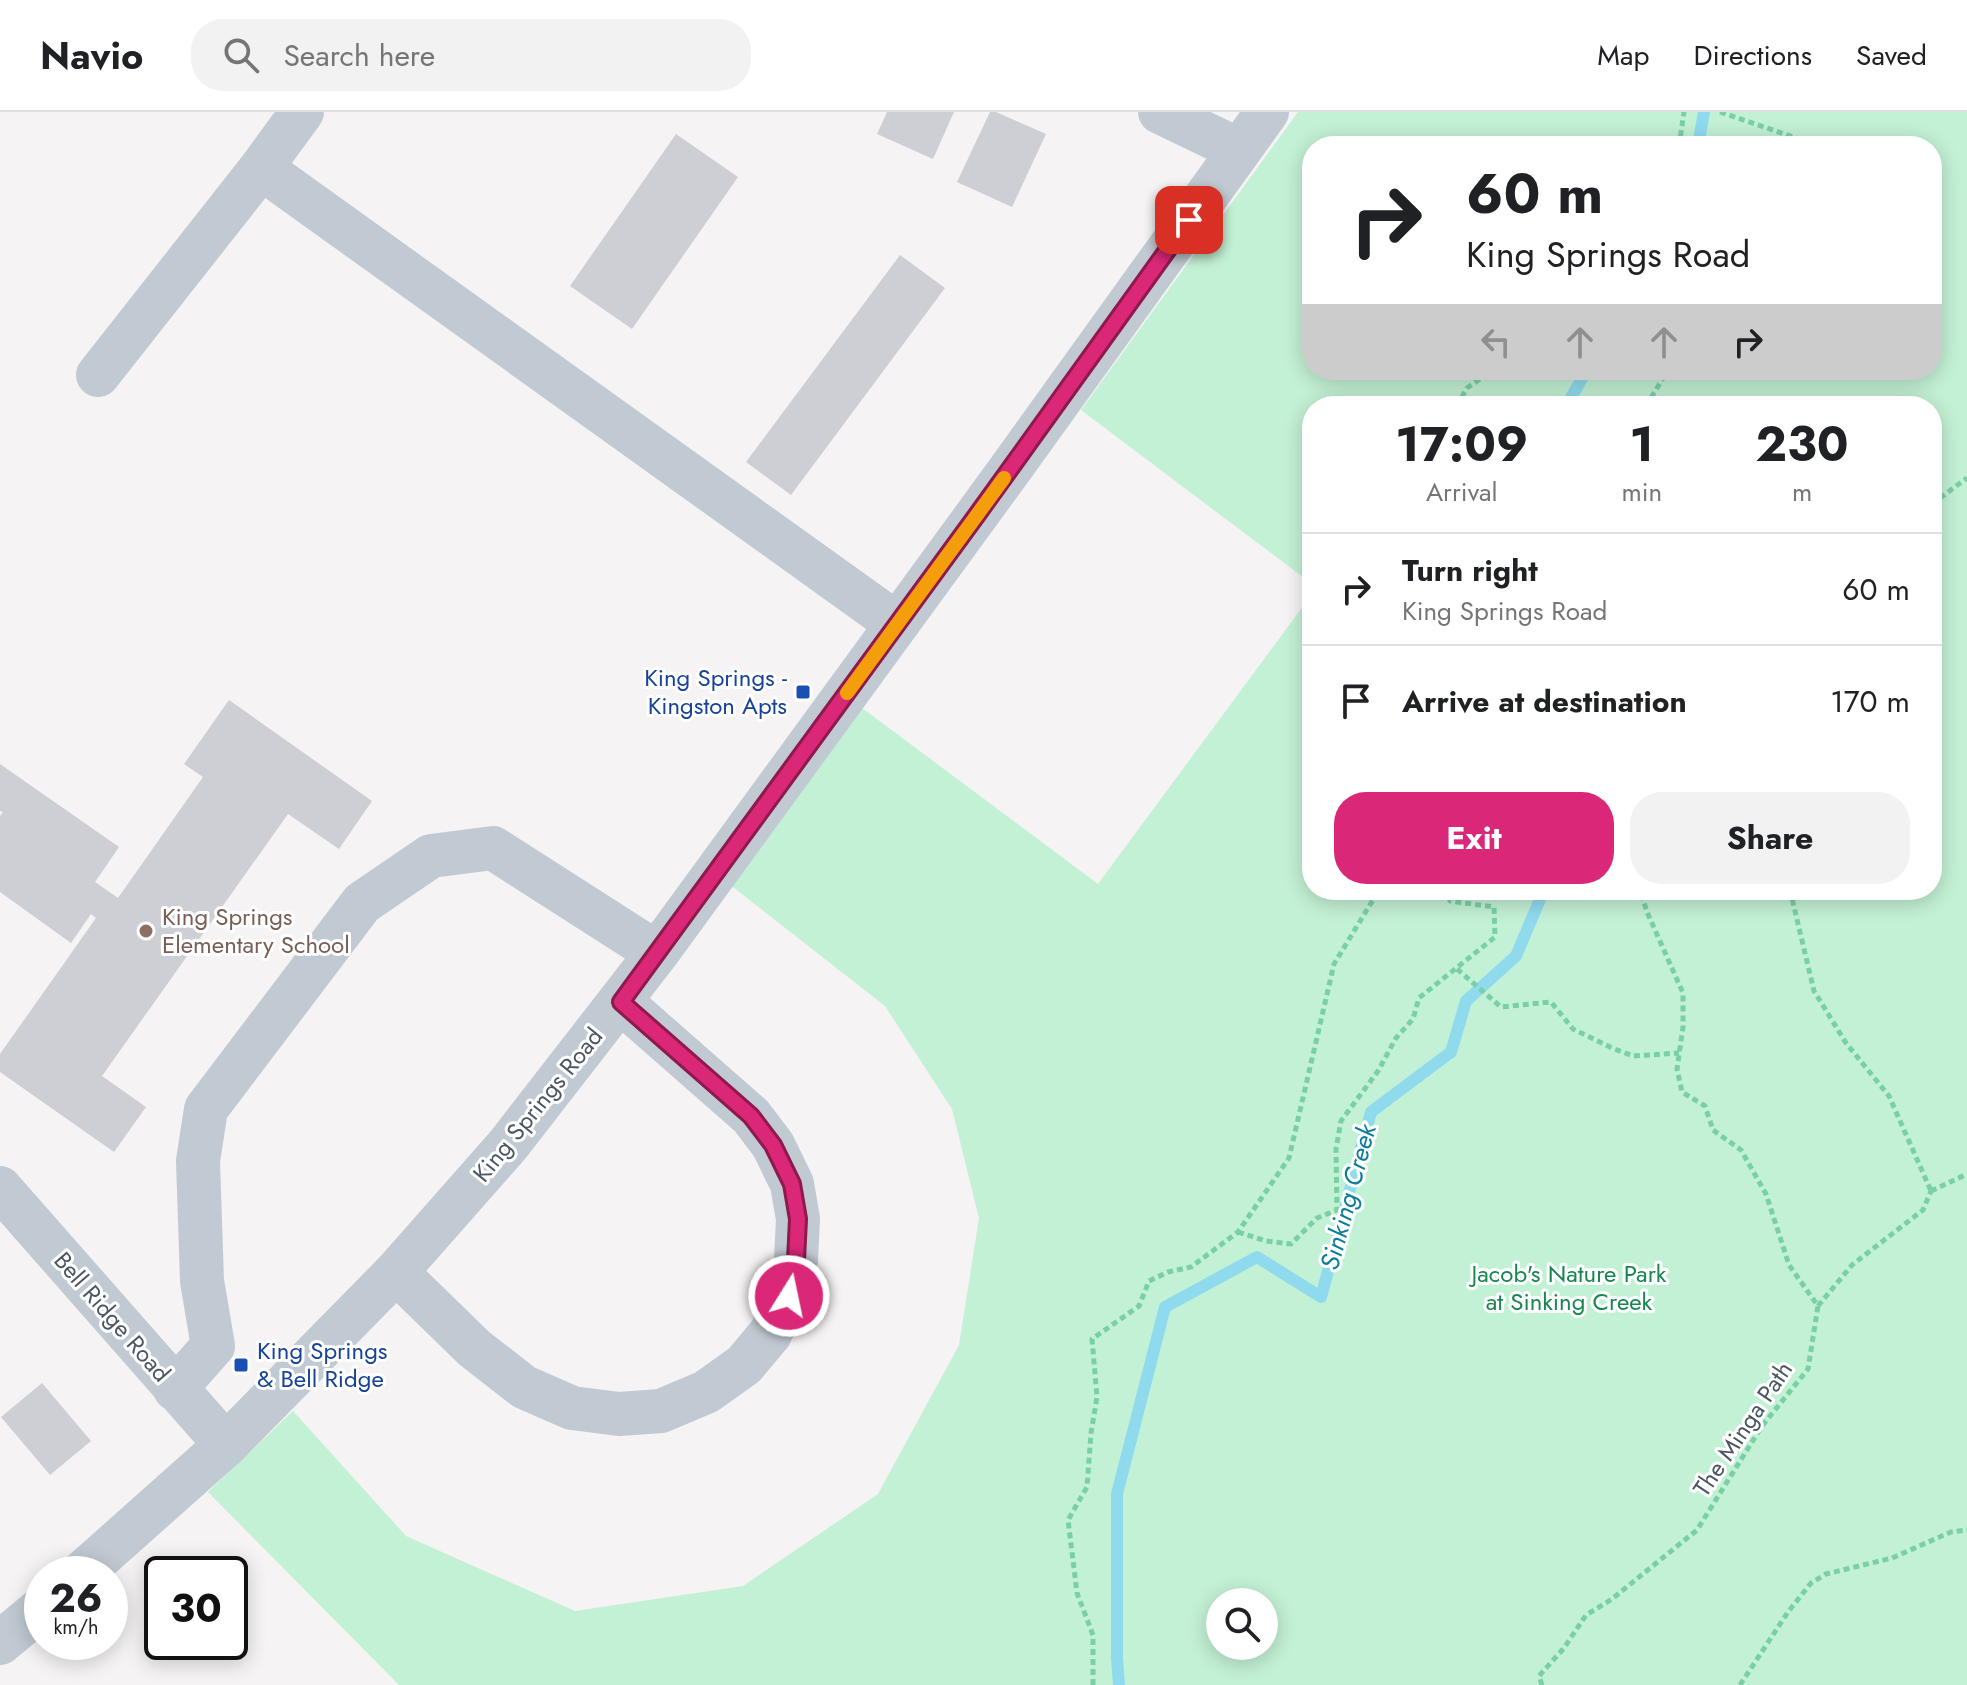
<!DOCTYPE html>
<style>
:root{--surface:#fff;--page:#f2f2f2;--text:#202124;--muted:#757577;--line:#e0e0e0;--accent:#db2777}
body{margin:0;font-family:Jost,sans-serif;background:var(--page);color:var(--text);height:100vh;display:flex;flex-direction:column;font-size:30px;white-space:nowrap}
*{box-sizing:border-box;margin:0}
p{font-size:26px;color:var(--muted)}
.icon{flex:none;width:44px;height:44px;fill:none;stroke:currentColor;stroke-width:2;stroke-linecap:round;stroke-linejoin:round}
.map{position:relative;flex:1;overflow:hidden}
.side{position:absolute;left:1302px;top:284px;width:640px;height:504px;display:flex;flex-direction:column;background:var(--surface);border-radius:32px;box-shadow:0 4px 20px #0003}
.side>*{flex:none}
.top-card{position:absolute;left:1302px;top:24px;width:640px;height:244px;border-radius:32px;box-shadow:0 4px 20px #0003;background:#fff;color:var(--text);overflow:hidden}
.fabs{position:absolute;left:1206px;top:1476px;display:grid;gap:16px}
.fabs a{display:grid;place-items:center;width:72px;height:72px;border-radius:50%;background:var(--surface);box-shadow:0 4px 20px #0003;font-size:40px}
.speed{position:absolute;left:24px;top:1444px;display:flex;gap:16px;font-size:40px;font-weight:700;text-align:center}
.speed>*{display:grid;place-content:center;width:104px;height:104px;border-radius:50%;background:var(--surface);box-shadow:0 4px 20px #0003;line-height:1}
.speed small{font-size:20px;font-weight:400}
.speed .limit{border:4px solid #111;border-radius:12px;background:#fff;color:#111}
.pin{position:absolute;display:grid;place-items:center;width:68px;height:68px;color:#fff;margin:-34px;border-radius:16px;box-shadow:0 4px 12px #0006}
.me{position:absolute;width:88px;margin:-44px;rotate:10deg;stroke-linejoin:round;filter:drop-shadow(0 0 6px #0008)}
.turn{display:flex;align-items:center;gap:28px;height:168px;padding:0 32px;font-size:36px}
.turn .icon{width:104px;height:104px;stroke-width:2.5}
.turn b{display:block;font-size:56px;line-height:68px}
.lanes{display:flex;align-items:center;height:76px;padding:0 32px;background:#0003;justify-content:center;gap:40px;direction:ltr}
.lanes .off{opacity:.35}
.eta{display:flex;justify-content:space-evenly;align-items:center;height:136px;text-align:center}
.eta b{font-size:48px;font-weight:700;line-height:56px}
.action{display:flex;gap:16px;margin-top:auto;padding:16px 32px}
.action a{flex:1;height:92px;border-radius:32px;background:var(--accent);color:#fff;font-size:32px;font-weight:700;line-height:92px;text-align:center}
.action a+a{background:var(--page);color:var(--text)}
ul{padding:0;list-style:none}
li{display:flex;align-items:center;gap:24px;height:112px;padding:0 32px;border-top:2px solid var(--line)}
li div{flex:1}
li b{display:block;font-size:30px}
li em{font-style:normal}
header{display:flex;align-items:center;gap:48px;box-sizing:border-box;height:112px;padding:0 40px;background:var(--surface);border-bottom:2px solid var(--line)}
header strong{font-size:38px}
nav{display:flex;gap:44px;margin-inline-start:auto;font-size:28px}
.search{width:560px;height:72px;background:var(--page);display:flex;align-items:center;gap:20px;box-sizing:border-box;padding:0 28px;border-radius:32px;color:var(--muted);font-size:30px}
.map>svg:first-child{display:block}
.green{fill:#c3f1d5;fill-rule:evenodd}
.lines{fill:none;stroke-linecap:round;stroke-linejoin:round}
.stream{stroke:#90daee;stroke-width:12}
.building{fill:#cdcfd5}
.path{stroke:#7ad0a6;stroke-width:5;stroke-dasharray:6 4;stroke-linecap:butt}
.minor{stroke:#c1cad2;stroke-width:44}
.route-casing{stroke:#8e194d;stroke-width:20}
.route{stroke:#db2777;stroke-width:14}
.slow{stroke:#f59e0b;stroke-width:14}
.transit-dot{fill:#1a4fb4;stroke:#fff;stroke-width:3}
.education-dot{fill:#8d6e63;stroke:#fff;stroke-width:3}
.labels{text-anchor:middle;stroke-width:6;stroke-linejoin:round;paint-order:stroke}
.transit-label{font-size:24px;fill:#164399;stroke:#fff;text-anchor:end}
.education-label{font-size:24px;fill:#785e54;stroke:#fff;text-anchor:start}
.street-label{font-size:24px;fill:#4a5661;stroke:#fff}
.park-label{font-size:24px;fill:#17864f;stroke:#fff}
.water-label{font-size:26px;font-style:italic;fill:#0c7c9b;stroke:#fff}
</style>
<header>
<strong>Navio</strong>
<div class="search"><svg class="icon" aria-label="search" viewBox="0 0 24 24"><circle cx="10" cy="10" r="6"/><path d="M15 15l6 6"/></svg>Search here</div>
<nav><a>Map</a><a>Directions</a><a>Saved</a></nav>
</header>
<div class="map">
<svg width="1967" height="1573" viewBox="0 0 1967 1573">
<rect width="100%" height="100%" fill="#f5f3f3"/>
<path class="green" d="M1298,0H1967V1573H399L208,1380L293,1299L406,1424L575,1499L743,1474L878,1382L959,1233L979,1106L952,997L885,894L715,761L846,584L1098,772L1312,482V778H1932V294H1312V472L1081,298ZM1312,34H1932V258H1312ZM1220,1490H1264V1534H1220Z"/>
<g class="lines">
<path class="stream" d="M1698,34L1704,0
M1566,294L1587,258
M1119,1573L1117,1546V1382L1165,1195L1257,1145L1321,1185L1371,1000L1451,940L1466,889L1516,844L1544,778"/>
</g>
<path class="building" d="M887,0H954L933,47L877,22Z
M990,0H996L1046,22L1012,95L957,70Z
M676,22L738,65L632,217L570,174Z
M900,143L945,176L791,383L746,350Z
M229,588L372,689L339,737L288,702L102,964L146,995L114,1040L0,960V942L96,806L91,802L71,831L0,780V704L3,700L0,699V652L119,735L95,770L118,786L203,665L184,652Z
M42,1271L91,1329L50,1363L1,1305Z"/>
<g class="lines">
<path class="path" d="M1720,0L1799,27L1800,34
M1679,34L1684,0
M1457,294L1467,276L1493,258
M1646,294L1668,258
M1932,392L1967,366
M1790,778L1814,879L1846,931L1889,984L1931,1079
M1457,857L1501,895L1551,890L1573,917L1612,936L1633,944L1679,941
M1931,1079L1967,1062
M1238,1120L1266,1129L1291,1132L1317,1106L1337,1098L1336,1037L1341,1009L1378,959L1396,926L1413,907L1419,886L1495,825L1494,795L1450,789L1446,778
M1818,1194L1852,1153L1923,1098L1931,1079
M1093,1573V1523L1077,1481L1068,1408L1087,1375L1091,1321L1097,1285L1092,1227L1139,1194L1149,1169L1168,1160L1191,1155L1238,1120L1289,1046L1334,852L1379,778
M1542,1573L1539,1564L1564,1536L1586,1503L1612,1487L1697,1418L1762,1314L1808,1257L1818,1194L1789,1153L1766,1082L1741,1038L1713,1018L1705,994L1682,980L1677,957L1683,915V881L1647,800L1640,778
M1740,1573L1788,1500L1811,1471L1826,1462L1892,1446L1951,1420L1967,1418"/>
<path class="minor" d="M1160,0L1239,38
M261,56L897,512
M98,263L261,56L302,0
M0,1076L226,1333
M396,1160L474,1236L524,1275L572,1296L619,1302L661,1299L706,1280L744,1253L770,1222L789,1184L796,1148L798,1107L792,1072L773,1033L751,1004L621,890
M175,1277L213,1234L202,1169L198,1049L206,997L362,791L431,744L493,736L657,841
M81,1462L226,1333L396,1160L508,1033L657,841L1011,356L1267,0
M0,1531L42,1496"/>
</g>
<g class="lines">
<g class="route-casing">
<path id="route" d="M789,1184L796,1148L798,1107L792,1072L773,1033L751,1004L621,890L979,400L1189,108"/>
</g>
<use href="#route" class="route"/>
<path class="slow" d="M847,581L1004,366"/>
</g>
<g class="transit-dot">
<rect x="795" y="572" width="16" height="16" rx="4"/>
<rect x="233" y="1245" width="16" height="16" rx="4"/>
</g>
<circle class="education-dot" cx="146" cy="819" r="8"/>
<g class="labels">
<g class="transit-label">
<text x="787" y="574">King Springs -<tspan x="787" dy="28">Kingston Apts</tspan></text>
<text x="257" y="1247" text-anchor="start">King Springs<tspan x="257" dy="28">&amp; Bell Ridge</tspan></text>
</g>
<g class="education-label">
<text x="162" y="813">King Springs<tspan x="162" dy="28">Elementary School</tspan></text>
</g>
<g class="street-label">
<text transform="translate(538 993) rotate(-51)" y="8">King Springs Road</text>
<text transform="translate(112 1205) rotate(49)" y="8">Bell Ridge Road</text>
<text transform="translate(1743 1317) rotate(-56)" y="8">The Minga Path</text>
</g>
<g class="park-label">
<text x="1569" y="1170">Jacob's Nature Park<tspan x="1569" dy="28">at Sinking Creek</tspan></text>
</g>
<g class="water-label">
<text transform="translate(1348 1085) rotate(-75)" y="9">Sinking Creek</text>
</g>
</g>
</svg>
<div class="fabs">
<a><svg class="icon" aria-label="search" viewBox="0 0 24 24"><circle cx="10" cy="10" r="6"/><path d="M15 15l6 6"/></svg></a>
</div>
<div class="speed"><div>26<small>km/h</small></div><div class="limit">30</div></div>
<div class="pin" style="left:1189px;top:108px;background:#d93025"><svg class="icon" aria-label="arrive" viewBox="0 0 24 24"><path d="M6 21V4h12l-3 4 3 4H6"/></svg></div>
<svg class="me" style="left:789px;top:1184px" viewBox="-20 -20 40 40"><circle r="17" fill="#db2777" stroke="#fff" stroke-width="3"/><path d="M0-11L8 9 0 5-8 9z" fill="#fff"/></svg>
<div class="top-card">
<div class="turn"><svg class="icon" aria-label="right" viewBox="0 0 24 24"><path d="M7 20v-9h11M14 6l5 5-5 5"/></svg><div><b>60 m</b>King Springs Road</div></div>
<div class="lanes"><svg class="icon off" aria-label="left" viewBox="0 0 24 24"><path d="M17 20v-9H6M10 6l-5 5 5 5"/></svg><svg class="icon off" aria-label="ahead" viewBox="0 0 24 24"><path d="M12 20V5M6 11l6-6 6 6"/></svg><svg class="icon off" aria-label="ahead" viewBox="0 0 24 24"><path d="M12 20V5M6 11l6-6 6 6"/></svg><svg class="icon" aria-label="right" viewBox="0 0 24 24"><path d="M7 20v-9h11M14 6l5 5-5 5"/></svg></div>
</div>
<section class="side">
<div class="eta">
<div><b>17:09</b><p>Arrival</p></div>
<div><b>1</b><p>min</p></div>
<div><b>230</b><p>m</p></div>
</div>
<ul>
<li><svg class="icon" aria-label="right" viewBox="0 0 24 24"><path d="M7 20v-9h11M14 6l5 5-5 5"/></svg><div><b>Turn right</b><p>King Springs Road</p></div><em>60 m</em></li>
<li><svg class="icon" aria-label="arrive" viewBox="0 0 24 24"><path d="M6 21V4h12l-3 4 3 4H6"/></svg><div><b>Arrive at destination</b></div><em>170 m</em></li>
</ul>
<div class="action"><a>Exit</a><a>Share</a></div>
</section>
</div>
